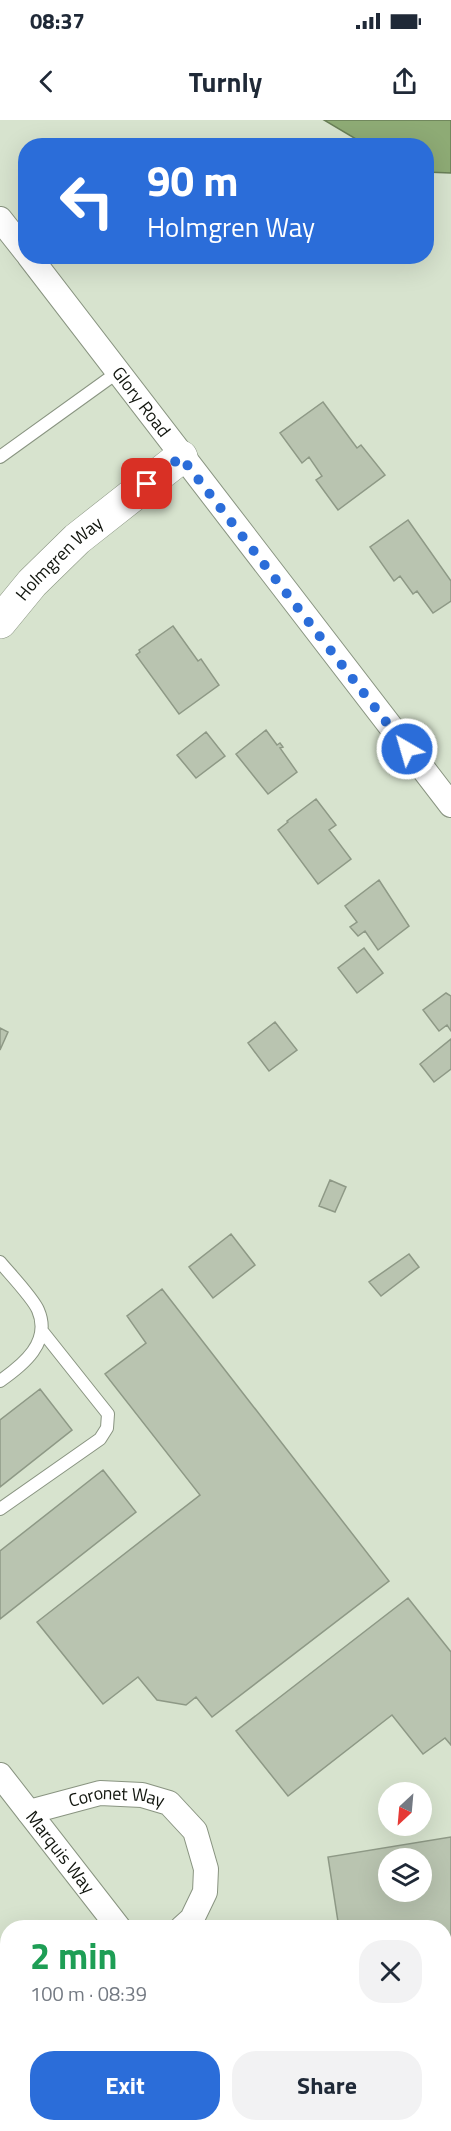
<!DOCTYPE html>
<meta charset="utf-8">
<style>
:root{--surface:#fff;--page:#f2f2f3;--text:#1f2937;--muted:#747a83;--accent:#2b6dd9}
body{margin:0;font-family:"Titillium Web",sans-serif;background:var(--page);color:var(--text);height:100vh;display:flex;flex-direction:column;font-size:22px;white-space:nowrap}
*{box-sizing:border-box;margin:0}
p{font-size:20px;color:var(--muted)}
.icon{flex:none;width:33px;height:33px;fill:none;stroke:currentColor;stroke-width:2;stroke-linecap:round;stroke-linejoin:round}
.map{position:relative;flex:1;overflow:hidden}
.details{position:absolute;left:0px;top:1800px;width:452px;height:212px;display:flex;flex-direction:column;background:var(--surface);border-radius:24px 24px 0 0;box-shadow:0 6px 24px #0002}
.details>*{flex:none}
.hud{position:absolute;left:18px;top:18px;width:416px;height:126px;border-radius:24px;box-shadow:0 6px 24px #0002;background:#2b6dd9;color:#fff;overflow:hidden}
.needle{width:39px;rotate:206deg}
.fabs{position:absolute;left:378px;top:1662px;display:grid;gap:12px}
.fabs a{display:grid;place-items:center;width:54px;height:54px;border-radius:50%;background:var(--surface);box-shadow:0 6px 24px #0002;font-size:30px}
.pin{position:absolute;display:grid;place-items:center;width:51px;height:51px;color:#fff;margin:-26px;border-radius:12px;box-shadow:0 3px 9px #0006}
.me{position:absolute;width:66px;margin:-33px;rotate:322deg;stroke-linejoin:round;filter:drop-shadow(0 0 4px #0008)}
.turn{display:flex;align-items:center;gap:21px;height:126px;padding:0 30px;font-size:27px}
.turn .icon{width:78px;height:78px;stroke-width:2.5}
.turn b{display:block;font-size:42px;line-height:51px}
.round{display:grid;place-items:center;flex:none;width:63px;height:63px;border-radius:24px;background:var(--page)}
.head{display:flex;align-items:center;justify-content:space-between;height:102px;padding:0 30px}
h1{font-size:36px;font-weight:700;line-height:45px;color:#1e9e55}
.button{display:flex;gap:12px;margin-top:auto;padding:12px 30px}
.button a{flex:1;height:69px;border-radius:24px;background:var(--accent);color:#fff;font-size:24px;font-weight:700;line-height:69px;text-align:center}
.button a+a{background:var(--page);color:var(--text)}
.status{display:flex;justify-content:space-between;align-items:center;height:42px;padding:0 30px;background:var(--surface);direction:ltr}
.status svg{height:16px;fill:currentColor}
header{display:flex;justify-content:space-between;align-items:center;height:78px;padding:0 30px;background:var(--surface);font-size:27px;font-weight:700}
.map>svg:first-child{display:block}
.water{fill:#8eab75;stroke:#687e56;stroke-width:1.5}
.building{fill:#b9c4b0;stroke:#8e9986;stroke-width:1.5;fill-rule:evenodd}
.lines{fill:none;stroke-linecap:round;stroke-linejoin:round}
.lane-casing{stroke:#899481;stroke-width:14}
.street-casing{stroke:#899481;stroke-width:26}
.secondary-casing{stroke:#899481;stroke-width:34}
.lane{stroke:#fff;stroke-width:12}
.street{stroke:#fff;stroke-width:24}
.secondary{stroke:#fff;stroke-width:33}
.route{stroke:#2b6dd9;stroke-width:10;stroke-dasharray:0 18}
.labels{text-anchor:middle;stroke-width:4.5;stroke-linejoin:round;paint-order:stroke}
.street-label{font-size:18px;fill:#11150e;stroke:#d7e3ce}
</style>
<div class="status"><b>08:37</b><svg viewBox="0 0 49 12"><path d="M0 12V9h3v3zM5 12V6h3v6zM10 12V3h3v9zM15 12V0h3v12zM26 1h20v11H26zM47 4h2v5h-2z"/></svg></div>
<header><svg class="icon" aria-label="back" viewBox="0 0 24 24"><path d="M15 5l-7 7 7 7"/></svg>Turnly<svg class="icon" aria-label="share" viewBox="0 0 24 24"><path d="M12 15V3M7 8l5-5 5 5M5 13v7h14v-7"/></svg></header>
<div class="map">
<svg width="451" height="2011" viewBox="0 0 451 2011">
<rect width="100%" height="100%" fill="#d7e3ce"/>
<path class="water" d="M324,0H451V53L426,52V26L366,25Z"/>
<path class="building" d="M323,282L357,328L361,325L385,355L338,390L316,360L322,356L309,337L302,343L280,313Z
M408,400L451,461V481L433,493L417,471L413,474L400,456L394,461L370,427Z
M173,506L198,541L201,539L219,565L179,594L136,535L140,532L139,530Z
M266,610L277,625L280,623L283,627L280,628L297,652L268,674L236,634Z
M206,612L225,636L196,658L177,635Z
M316,679L336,705L329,710L351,739L318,764L278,710L288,702L287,701Z
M379,760L409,806L378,830L365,811L358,816L350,807L357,802L345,786Z
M364,828L383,853L357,873L338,848Z
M446,873L451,876V911L447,905L439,911L423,890Z
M275,902L297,930L269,951L248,923Z
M0,908L8,912L0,930Z
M451,919V949L434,962L420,944Z
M330,1060L346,1067L335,1092L319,1086Z
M231,1114L255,1145L213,1178L189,1147Z
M409,1134L419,1147L381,1176L369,1162Z
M162,1169L389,1461L212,1597L196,1577L186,1585L157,1580L138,1557L103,1584L37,1502L200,1375L105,1254L146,1223L127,1196Z
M40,1269L72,1310L0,1367V1300Z
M103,1350L136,1392L0,1499V1431Z
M408,1478L451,1532V1625L445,1618L423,1634L392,1595L288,1676L236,1611Z
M451,1717V1825L444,1826V1808H339L328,1737ZM388,1738H422V1772H388Z
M124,2004H210L216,2011H117Z"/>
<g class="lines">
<g class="lane-casing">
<path id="lane" d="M0,337L118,252
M0,1142C9,1153 33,1178 38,1190C52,1222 23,1245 0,1261
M0,1389L100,1319L107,1308L108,1294L42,1211
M444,1880L451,1879
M444,1976H451
M305,2004L309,2006L336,2004"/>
</g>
<g class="street-casing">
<g id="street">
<path d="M0,99L26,132"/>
<path id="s1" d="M29,136L451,685"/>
<path id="s2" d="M0,1655L119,1808"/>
<path id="s3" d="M29,1692L100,1673L142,1675L169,1683L195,1711L206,1749L205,1772L192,1799L182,1808"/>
<path d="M0,1954L8,1948"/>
</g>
</g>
<g class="secondary-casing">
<g id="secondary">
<path id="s4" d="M0,502L32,463L77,419L181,337"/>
</g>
</g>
<use href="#lane" class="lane"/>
<use href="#street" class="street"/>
<use href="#secondary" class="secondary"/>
</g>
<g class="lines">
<path class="route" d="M147,364L181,337L407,629"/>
</g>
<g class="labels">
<g class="street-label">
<text dy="6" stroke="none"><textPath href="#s1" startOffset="184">Glory Road</textPath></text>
<text dy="6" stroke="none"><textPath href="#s4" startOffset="87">Holmgren Way</textPath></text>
<text dy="6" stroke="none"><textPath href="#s3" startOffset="90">Coronet Way</textPath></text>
<text dy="6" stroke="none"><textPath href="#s2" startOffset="98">Marquis Way</textPath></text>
</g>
</g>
</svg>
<div class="fabs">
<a><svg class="needle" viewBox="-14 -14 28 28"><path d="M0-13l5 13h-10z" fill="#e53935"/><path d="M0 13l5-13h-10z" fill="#747a83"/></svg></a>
<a><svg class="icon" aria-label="layers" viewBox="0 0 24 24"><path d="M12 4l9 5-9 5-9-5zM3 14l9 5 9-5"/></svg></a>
</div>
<div class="pin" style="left:147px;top:364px;background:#d93025"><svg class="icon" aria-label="arrive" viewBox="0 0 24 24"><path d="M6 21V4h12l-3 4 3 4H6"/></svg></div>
<svg class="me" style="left:407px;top:629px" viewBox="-20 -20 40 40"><circle r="17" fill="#2b6dd9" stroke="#fff" stroke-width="3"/><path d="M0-11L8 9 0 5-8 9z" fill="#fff"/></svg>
<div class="hud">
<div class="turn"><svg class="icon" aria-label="left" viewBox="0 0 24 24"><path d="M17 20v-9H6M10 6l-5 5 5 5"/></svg><div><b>90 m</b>Holmgren Way</div></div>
</div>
<section class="details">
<div class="head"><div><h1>2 min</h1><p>100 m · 08:39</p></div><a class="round"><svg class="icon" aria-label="close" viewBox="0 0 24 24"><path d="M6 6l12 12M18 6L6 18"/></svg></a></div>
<div class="button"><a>Exit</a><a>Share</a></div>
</section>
</div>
